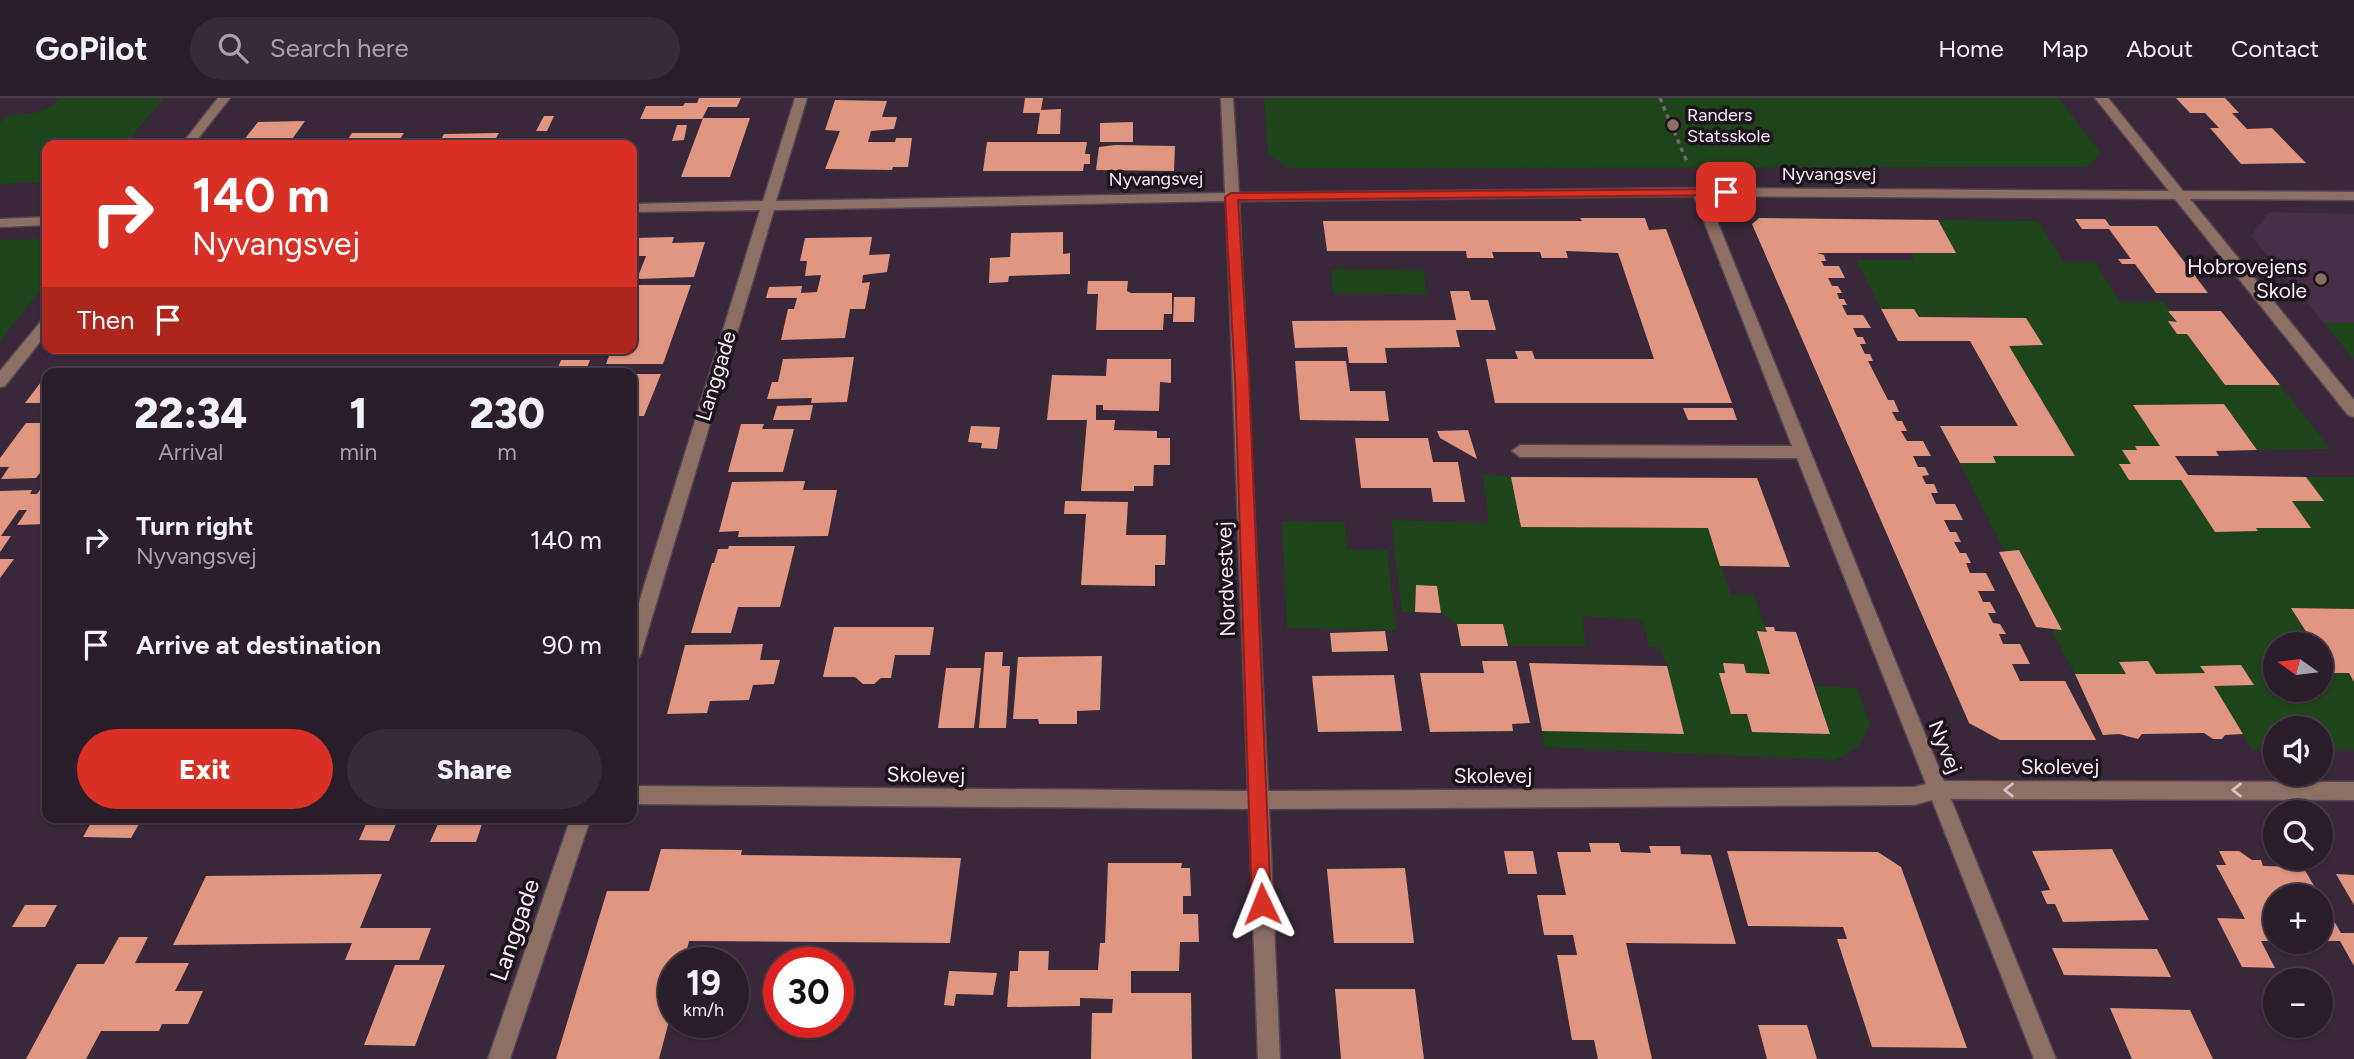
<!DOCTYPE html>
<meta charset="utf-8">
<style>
:root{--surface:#2b1e2b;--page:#372b37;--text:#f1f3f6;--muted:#a6a2a9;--line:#473c47;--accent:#d93025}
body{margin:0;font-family:Figtree,sans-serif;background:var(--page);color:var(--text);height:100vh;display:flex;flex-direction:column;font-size:26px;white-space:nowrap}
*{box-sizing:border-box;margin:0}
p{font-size:23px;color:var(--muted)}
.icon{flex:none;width:38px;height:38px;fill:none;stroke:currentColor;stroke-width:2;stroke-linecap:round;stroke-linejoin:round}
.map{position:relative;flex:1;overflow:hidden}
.side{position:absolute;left:42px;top:270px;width:595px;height:455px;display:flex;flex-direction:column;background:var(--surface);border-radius:14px;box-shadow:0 2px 5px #0004,0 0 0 2px var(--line)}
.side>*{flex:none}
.banner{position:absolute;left:42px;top:42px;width:595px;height:214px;border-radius:14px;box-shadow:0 2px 5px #0004,0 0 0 2px var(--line);background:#d93025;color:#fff;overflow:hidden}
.needle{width:46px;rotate:284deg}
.controls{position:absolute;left:2263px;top:534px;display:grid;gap:14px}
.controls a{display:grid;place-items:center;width:70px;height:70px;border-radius:50%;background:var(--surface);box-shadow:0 2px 5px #0004,0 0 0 2px var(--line);font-size:35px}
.speed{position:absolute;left:658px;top:849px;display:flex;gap:14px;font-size:35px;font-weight:700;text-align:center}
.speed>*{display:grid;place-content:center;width:91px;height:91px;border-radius:50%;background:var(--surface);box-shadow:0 2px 5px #0004,0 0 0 2px var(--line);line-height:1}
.speed small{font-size:18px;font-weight:400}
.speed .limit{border:10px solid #d22;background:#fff;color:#111}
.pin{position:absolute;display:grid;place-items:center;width:60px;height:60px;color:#fff;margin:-30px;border-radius:14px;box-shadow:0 4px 10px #0006}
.me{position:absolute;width:77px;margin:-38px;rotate:358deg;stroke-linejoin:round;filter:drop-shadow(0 0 5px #0008)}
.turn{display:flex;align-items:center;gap:24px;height:147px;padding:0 35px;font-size:32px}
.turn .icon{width:91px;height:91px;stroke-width:2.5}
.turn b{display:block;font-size:49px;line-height:60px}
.then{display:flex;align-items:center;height:66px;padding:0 35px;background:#0003;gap:14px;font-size:26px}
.eta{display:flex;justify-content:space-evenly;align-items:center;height:119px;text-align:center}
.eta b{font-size:42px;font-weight:800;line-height:49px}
.cta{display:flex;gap:14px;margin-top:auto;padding:14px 35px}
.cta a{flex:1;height:80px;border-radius:42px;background:var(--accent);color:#fff;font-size:28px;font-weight:800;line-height:80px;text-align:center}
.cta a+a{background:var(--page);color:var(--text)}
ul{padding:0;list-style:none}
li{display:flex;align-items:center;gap:21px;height:105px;padding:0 35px}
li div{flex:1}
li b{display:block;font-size:26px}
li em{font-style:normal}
header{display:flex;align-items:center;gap:42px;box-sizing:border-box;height:98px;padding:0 35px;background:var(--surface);border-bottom:2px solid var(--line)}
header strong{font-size:33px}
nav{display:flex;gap:38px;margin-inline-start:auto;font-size:24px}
.search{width:490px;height:63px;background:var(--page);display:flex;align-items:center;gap:18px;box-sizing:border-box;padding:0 24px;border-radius:38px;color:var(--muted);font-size:26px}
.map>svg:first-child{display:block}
.built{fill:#462f46}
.green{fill:#1e441a}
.building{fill:#e09681}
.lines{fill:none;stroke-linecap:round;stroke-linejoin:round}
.minor-casing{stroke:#544454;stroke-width:3}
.path{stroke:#756675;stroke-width:3.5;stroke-dasharray:4.5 4.5;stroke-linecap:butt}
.minor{fill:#8d6f63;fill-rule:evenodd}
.oneway{stroke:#d4c2c4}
.route{fill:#d93025;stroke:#8d1f18;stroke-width:2}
.education-dot{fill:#8d6e63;stroke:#1b141b;stroke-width:2.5}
.labels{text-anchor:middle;stroke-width:7;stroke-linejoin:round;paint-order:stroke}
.far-poi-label{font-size:18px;fill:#faeef9;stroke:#1b141b;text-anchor:start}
.far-street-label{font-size:18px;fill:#faeef9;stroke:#1b141b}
.poi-label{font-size:21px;fill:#faeef9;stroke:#1b141b;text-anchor:end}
.street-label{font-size:21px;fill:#faeef9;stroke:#1b141b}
.near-street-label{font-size:24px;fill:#faeef9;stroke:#1b141b}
</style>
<header>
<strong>GoPilot</strong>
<div class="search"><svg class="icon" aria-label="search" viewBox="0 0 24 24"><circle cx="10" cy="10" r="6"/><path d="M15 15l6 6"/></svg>Search here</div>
<nav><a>Home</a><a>Map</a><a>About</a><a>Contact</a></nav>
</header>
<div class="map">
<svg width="2354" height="961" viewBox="0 0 2354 961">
<rect width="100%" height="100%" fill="#392839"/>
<path class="built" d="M2269,114L2354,116V261L2251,138Z"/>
<path class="green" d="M61,0H164L124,47H47V82L43,84L0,86V25L8,17C29,17 45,15 61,0Z
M1264,0H2058L2101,55L2087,69L1287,70L1268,55Z
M1938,122L2038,123L2063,164H2095L2120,204H2164L2177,224L2169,223L2177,236H2187L2225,287H2280L2330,351L2257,352L2224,306L2134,307L2160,348H2136L2137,352H2123L2131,366L2120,367L2130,382H2181L2215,434L2258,433L2256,430H2310L2292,403H2323L2306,379H2354V511L2291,510L2314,546H2275V592H2320L2321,555L2334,575H2349L2354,584V652L2321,651L2320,630H2275V651H2251L2214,588L2253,587L2241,567L2201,568L2205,575L2156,576L2148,563L2120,564L2126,576H2075L2052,532L2061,531L2020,453H2005L1960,365H1996L1993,358L2075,357L2009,248L2043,247L1991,218L1919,219L1914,211H1881L1856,162H1913V154L1956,155Z
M47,141V183L0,243V142Z
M1331,171L1423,172L1427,197L1333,195Z
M2324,225H2354V261Z
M1483,376L1511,379L1521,429L1708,430L1731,497H1754L1767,534L1758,533L1770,576L1746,575L1744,566L1723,565L1725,575H1720L1731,615L1747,616L1752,634L1829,636L1815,588L1857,590L1870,627L1859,648L1836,662L1545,649L1542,633L1684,636L1667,568L1659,549H1649L1643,522L1582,518L1586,548H1508L1503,526H1457L1441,515L1437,488L1416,487L1415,514H1402L1391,422L1489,425Z
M1282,423L1345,424L1347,451L1387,452L1396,532L1287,530Z"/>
<path class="building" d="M699,0H741L737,9H708L702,21H640L646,8H683L685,5H697Z
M1025,0H1043L1041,12L1061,11L1060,36H1037L1040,15H1023Z
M2176,0H2225L2239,15H2232L2247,31L2272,30L2306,65L2241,66L2210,30H2219L2205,15H2190Z
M835,2L887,3L882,19H897L894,31L871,33L868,44H895L896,40H912L908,69H893L892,72L825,71L840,33L825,32Z
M544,18H554L547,33H536Z
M703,20H750L730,79H681Z
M305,23L288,47H240L258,24Z
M1133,24V44H1100V25Z
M677,27H687L684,42L672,43Z
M352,35H404L396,47H344Z
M499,35L492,47H438L444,36Z
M987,44H1087L1085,56H1090V66H1084L1083,73H983Z
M1115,47L1175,48L1174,73L1096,72L1099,49Z
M1580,120H1645L1649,132L1666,131L1732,305H1495L1486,261H1518L1515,253H1532L1535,261H1654L1618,155L1566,153L1568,160H1542L1540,154H1492L1494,160H1467L1466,153H1327L1323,123H1582Z
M1759,120L1938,122L1956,155H1817L1824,157L1826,163H1821L1824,168H1839L1845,180H1828L1832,188H1838L1842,195H1837L1839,201H1844L1847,207H1842L1847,217H1863L1871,230H1853L1857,239H1863L1866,246H1860L1865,256H1870L1873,263H1868L1888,302H1894L1899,314H1892L1897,323H1902L1907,333H1901L1907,343H1923L1931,358H1913L1918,369H1925L1929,377L1922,378L1926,386H1934L1938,395H1931L1936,406H1955L1963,422H1944L1950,434H1956L1961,444H1954L1960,455H1966L1971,465H1966L1970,475H1986L1995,493H1978L1983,504H1990L1996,515H1988L1993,525L2000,526L2006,536H1999L2003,546H2020L2030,566H2012L2020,583H2065L2096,642H2000L1969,625L1752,126Z
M2075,121H2105L2110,128H2157L2208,195H2156L2135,166H2122L2118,161H2131L2109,131H2082Z
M1063,134V156L1070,155V176L1009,178L1008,184L989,185L990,160L1010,159L1011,135Z
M674,139L672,145L705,144L694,179L637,181L646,158H632V140Z
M872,139L869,157L890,156L887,174L863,177L862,185L870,184L865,211H850L845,240L781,242L788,211H794L797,200H766L769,189L802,188L801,195L817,194L821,177L805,178L807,163H800L805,140Z
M1088,183H1128L1127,193L1131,195H1172V216H1164L1163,232H1096L1098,196H1087Z
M636,187H691L663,266H606L612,250H632V197Z
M1450,193H1469L1471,202H1488L1496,232H1456L1460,249L1385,250L1387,265H1349L1347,249L1295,250L1292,223L1456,222Z
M1174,199H1195L1194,224H1173Z
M1881,211H1914L1919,219L2026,220L2043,247L2009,248L2075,358H1993L1996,365H1960L1940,328H2018L1970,243H1898Z
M2168,213H2221L2280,287H2225L2187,236H2177L2168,223L2177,224Z
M854,259L847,304L811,305L812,300L767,301L772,284H778L783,261Z
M1107,261H1171V285L1160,284L1159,313L1103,312V307H1096V322H1115L1114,332L1157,333V340H1170V367H1154L1153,388H1134V393H1081L1087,322H1047L1052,277L1106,278Z
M561,262H590L585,275H556Z
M1295,263H1346L1350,293H1385L1389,323L1300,322Z
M47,276V305H25Z
M632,276H661L644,318H632Z
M2224,306L2257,352L2216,353L2219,358H2175L2188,377L2306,379L2324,403H2292L2311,430H2256L2258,433L2215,434L2181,382H2129L2119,366H2131L2122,352H2137L2135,348H2160L2133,307Z
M813,307L810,322H773L777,308Z
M1683,310H1733L1737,322H1688Z
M26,325H47V370H44L36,380L1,381L9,369H0V360Z
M741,326H764L762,331H794L783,374H728Z
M971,328L1000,329L997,351L981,350L982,345L968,344Z
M1468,332L1477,361L1440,340L1437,333Z
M1355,340H1428L1433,364H1458L1465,404H1433L1431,390H1361Z
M1511,379L1757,380L1790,469L1720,468L1708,430L1521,429Z
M805,383L803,392H837L828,438L738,439L739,433L719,434L732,384Z
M41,390H47V426L17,427L27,412H19L1,438H11L0,454V393L32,392L30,396H37Z
M1065,403L1128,404L1126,437H1166L1165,467H1155V488L1081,487L1086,416H1064Z
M729,448H795L780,509H738L731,535H691L712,465H714L718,451H728Z
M2019,452L2062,532L2036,529L1999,454Z
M0,461H14L0,480Z
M1416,487L1437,488L1441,515L1415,514Z
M2291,510L2354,511V584L2349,575H2334L2320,555V546H2314Z
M1457,526H1503L1508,548H1461Z
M834,529H934L930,557H895L891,580H881L874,586H863L855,579H823Z
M1765,529H1774L1775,533L1796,534L1830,636L1752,634L1747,616H1731L1719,575H1725L1723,565L1744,566L1746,575L1770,576L1757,533L1767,534Z
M1385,533L1388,553L1332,554L1330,535Z
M763,546L760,562H780L774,586L753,587L749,602L710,603L707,615L667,616L685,547Z
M985,554H1003L1002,568H1010L1006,630H979Z
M1102,558L1100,612L1077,613V626H1039L1038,621H1013L1018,559Z
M1482,563H1516L1530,625L1512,626L1513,633L1430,634L1420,575H1484Z
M2148,563L2156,576L2205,575L2200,568L2241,567L2254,587L2214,588L2243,636L2225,637L2222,641H2213L2204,635L2142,636L2138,641L2119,636L2103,637L2075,576H2126L2119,564Z
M1529,565L1667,568L1684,636L1542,633Z
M946,570H981L974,630H938Z
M1394,577L1402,633L1318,634L1312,578Z
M94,719H143L131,740L83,739Z
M369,719H490L487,726H482L476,744H430L438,726H396L389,743L359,742Z
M1589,745H1619L1621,754L1651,755L1649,748H1680L1681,756L1711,757L1736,846L1626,845L1652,961H1598L1594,942H1572L1557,857H1577L1573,837H1544L1537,797H1566L1557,754H1591Z
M661,751L742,752L741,757L961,760L950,845L689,843L684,864H674V904L659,961H556L607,793H649Z
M2112,751L2149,822L2063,824L2055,806H2047L2041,793L2050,792L2032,753Z
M1504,753H1533L1537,776H1508Z
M1727,753L1878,754L1901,769L1967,950L1872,949L1837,841H1847L1843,829L1748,828Z
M2219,753H2239L2252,762H2261L2263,768L2303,769L2320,798H2275V843H2261L2275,870L2242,869L2217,820L2245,821L2216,767H2226Z
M1108,765H1182L1181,770H1190L1191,798H1183V816H1198L1199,844H1180L1179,873H1131V895H1191L1192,961H1091L1092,915H1112L1113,901L1080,900V908L1007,909L1010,873H1018L1019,853H1049L1048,872H1098L1100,845H1105Z
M1405,770L1414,845H1334L1327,771Z
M382,776L360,830H431L419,862H345L352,845L173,847L206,778Z
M2336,776L2354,777V807Z
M2320,799L2341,835H2354V868L2340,843H2320Z
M25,807H57L45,829H12Z
M119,839H148L135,865H189L175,893H203L188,926H162L159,933H101L86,961H26L77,866H104Z
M2052,850L2157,851L2171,879L2064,877Z
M395,867H445L415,948L364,947Z
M949,873L997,875L993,897L956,896L954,908L944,907Z
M1335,891H1415L1424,961H1341Z
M2110,910L2190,912L2213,961H2132Z
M1758,927H1807L1817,961H1767Z"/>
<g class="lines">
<g class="minor-casing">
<path id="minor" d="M218,0H230L193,47H181Z
M795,0H807L776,103L1225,95L1221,0H1233L1239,95L1699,90L2169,93L2095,0H2108L2183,93L2354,94V102L2190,101L2354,302V319L2348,317L2175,101L1707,98L1944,683L2354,684V702L1951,701L2056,961H2034L1932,702L1914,707L1269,711L1280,961H1258L1249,711L632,706V688L1248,693L1226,103L774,112L641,556L638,561L632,563V527L760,112L632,114V106L763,103ZM1694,98L1792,348L1520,347L1512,353L1520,359L1797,360L1926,686L1914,689L1268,693L1239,103Z
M47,119V127L0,129V121Z
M47,220V235L5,288L0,289V273L42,222Z
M571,719H591L510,961H488Z"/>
</g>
<path class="path" d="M1660,0L1687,64"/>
<use href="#minor" class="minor"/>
</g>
<defs><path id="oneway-chevron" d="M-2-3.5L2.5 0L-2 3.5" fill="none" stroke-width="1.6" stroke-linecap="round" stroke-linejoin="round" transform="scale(1.75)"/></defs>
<g class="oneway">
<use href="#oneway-chevron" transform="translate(2009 692) rotate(-180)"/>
<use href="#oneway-chevron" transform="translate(2237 692) rotate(-180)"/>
</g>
<path class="route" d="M1726,91L1732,94L1730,97L1238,102L1249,282L1271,806L1269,812L1262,815L1255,812L1252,806L1235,282L1225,99L1231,95Z"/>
<g class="education-dot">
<circle cx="1673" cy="27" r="7"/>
<circle cx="2321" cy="181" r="7"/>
</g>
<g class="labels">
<g class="far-poi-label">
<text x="1687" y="23">Randers<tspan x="1687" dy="21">Statsskole</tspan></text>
</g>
<g class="far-street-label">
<text x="1829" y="82">Nyvangsvej</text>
<text transform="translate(1156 81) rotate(-1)" y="6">Nyvangsvej</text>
</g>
<g class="poi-label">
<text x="2307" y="176">Hobrovejens<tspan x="2307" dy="24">Skole</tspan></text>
</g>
<g class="street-label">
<text transform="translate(716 278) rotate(-73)" y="7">Langgade</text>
<text transform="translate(1226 481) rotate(-92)" y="7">Nordvestvej</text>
<text transform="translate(1945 649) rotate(68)" y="7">Nyvej</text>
<text x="2060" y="676">Skolevej</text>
<text transform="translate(926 677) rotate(1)" y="7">Skolevej</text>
<text x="1493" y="685">Skolevej</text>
</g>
<g class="near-street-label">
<text transform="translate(515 832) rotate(-71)" y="8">Langgade</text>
</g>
</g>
</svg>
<div class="controls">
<a><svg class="needle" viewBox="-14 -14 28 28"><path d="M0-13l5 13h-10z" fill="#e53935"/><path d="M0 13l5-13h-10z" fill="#a6a2a9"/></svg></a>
<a><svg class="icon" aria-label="sound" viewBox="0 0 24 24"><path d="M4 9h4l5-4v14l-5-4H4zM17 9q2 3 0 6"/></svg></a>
<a><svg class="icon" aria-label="search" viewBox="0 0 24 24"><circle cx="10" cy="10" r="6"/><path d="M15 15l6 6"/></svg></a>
<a>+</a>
<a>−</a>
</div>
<div class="speed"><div>19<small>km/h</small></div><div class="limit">30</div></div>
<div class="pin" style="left:1726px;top:94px;background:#d93025"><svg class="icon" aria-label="arrive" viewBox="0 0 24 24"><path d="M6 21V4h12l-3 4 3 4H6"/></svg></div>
<svg class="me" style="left:1262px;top:806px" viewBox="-20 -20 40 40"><path d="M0-17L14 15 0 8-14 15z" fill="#d93025" stroke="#fff" stroke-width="4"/></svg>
<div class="banner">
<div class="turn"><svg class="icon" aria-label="right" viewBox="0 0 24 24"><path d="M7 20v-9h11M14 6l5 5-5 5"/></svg><div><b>140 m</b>Nyvangsvej</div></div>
<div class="then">Then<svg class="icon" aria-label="arrive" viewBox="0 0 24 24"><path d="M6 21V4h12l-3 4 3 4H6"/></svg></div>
</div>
<section class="side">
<div class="eta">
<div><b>22:34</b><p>Arrival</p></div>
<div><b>1</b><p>min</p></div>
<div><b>230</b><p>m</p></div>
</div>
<ul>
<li><svg class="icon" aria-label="right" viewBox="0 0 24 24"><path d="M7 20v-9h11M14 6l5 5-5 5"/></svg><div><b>Turn right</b><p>Nyvangsvej</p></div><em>140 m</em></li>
<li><svg class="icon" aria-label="arrive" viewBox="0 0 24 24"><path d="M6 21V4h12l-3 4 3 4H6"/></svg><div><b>Arrive at destination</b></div><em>90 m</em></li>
</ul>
<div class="cta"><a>Exit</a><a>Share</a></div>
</section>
</div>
